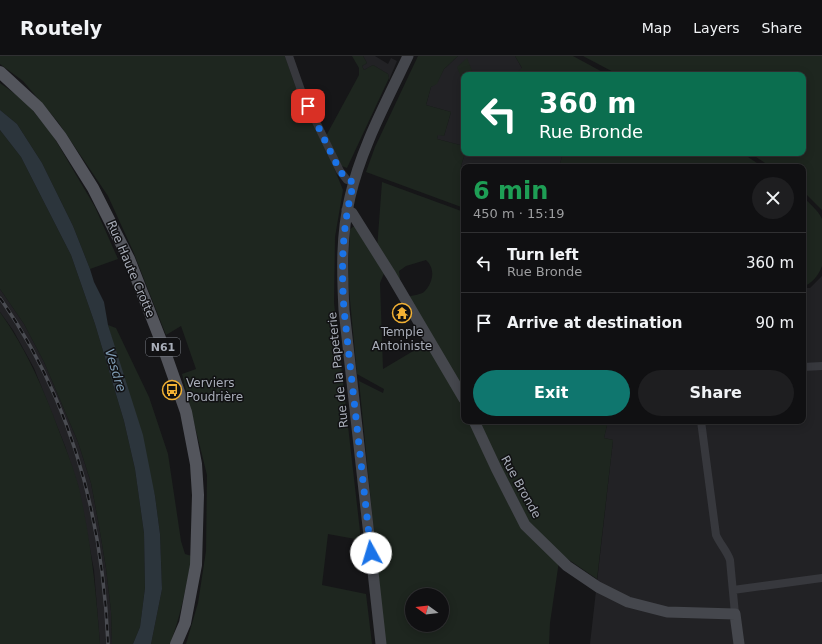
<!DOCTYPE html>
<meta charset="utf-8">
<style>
:root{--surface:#101012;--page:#1e1e20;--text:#f1f3f6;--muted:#9c9d9f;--line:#303032;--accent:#0f766e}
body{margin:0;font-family:"DejaVu Sans",sans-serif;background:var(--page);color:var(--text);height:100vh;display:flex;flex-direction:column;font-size:15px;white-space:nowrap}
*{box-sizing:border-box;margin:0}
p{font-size:13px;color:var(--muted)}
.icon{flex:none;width:22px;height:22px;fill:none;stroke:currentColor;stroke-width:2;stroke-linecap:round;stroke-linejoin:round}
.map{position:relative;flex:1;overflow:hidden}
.details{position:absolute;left:461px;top:108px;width:345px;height:260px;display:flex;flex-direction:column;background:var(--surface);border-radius:8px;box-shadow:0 2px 10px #0003,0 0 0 1px var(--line)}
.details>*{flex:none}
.banner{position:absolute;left:461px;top:16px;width:345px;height:84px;border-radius:8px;box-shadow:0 2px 10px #0003,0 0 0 1px var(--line);background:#0b6e4f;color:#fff;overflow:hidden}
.needle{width:26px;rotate:285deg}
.controls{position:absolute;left:405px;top:532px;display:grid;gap:8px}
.controls a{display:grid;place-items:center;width:44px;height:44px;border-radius:50%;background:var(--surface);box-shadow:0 2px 10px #0003,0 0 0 1px var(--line);font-size:20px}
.pin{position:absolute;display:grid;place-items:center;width:34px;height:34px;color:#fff;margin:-17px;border-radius:8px;box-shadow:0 2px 6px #0006}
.me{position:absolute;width:44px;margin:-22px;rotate:354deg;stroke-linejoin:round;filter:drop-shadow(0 0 3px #0008)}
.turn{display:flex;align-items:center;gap:14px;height:84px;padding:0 12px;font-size:18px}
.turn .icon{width:52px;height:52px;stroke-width:2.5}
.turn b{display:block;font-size:28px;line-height:34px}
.round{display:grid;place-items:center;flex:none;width:42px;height:42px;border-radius:21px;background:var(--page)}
.overview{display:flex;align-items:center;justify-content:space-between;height:68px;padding:0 12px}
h1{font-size:24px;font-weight:600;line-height:30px;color:#1e9e55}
.action{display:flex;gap:8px;margin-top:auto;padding:8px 12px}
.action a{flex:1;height:46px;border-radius:24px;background:var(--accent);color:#fff;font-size:16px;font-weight:600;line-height:46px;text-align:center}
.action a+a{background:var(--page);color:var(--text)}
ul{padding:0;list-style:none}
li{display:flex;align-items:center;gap:12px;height:60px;padding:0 12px;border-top:1px solid var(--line)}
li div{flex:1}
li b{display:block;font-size:15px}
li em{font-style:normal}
header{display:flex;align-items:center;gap:24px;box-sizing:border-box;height:56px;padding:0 20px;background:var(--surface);border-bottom:1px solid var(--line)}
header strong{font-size:19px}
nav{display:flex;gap:22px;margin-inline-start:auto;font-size:14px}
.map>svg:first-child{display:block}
.built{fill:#222225}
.green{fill:#1e261f;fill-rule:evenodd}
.water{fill:#2c353c}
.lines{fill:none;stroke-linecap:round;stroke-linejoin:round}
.street{stroke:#37383d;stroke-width:8}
.secondary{stroke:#45474d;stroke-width:11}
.primary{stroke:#53555c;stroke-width:12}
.rail-casing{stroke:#4a4c52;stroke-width:3.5}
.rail{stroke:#111113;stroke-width:2;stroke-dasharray:6;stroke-linecap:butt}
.route{stroke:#1a73e8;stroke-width:7;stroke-dasharray:0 12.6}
.labels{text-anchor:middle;stroke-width:3;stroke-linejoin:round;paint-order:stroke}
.shield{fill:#111113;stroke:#7b7e86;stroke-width:1}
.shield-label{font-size:11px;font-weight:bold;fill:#a8adb8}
.street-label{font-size:12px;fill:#a8adb8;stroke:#111113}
.poi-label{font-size:12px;fill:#a8adb8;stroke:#111113}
.water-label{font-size:13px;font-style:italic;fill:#7f9bb3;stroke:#111113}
</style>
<header>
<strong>Routely</strong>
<nav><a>Map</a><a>Layers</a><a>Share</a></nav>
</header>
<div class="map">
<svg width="822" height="588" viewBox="0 0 822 588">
<rect width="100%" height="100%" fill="#161618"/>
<path class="built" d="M363,0H375L388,8L391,2L397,5L389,24L388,18L373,9L364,14L362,10L367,7Z
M458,0H515L524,16L534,19H464V90L437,83L438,78L444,80L451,56L426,49L431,31L438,25L444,13Z
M465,97H563L559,111H464V115L461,110Z
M822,220V588H590L613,384L604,382L608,365H803V232H810Z
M0,233L24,268L44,306L78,386L91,427L99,470L106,512L111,555L112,588H100L94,514L78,430L65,390L34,312L13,274L0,256Z"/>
<path class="green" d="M0,0H285L295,29L328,97L343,134L335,181L334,247L361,484L328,478L322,529L366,538L372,588H186L198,547L206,495L207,419L182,318L196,313L181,270L166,279L133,195L108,140L58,66L23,25L0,8Z
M352,0H363L367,7L362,10L364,14L373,9L388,18L389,22L347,112L339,109L326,80L359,19V12Z
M418,0H458L444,13L437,28L431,31L426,49L451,56L444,80L438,79L437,83L464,90V97H465L461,110L464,115V152L366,116L375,91Z
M515,0H573L608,19H534L529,18V19H514L522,12Z
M583,0H822V154L803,135V111H771L750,97H803V19H619Z
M467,2L473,17L472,19H464V29L457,11Z
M0,27L25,45L52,78L95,151L118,203L90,213L73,170L42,107L17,68L0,54Z
M0,74L21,101L71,199L95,268L124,365L135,413L144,477L145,532L140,571L133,588H112L111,555L106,512L99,470L91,427L78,386L44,306L24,268L0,233Z
M563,97H742L763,111H559Z
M382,126L464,156V340L408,241C413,239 420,239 424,236C433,227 436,213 426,204L406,210L399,215L400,223L397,225L377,193Z
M803,141C809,147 818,154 822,163C822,166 822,206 822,210C819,219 811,229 803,230Z
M356,169L385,215L380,227L383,313L430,285L464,349V365H472L516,456L559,505L550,567L549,588H385L359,325L383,337L384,333L357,318L348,223L350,173ZM412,539H442V569H412Z
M0,256C26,293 44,333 59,375C66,393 74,413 79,432C91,484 96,535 100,588H0Z
M108,269L116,272L149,341L168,398L181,485L185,498L192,500C186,531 181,559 170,588H151L162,533L160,478L155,440Z
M477,365H608L604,382L613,384L597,523L550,491L530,468Z"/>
<path class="water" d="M0,54L17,68L42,107L73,170L90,213L94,226L104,246L108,269L143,379L155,440L160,478L162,533L151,588H133L140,571L145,532L144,477L135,413L124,365L95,268L71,199L21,101L0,74Z"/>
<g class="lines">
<path class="street" d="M289,0L302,37L340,115L347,124L354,126
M803,311L822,310
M701,365L716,479C720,488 727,495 730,504L735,558
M733,534L822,522"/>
<path class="secondary" d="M347,154L352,157L391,219L464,343
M474,365L496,412L525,469L567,510L598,531L628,546L667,556L735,558L739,588
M381,588L344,254C342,216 341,179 350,141C361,92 387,45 408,0"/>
<path class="primary" d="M0,16L38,51L61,81L93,132L129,203L161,285L186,356L196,408L198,439L196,509L185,567L176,588"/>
<g class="rail-casing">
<path id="rail" d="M0,242C72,344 103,465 108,588"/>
</g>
<use href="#rail" class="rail"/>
</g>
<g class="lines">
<path class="route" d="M308,50L340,115L347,124L354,126C342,169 341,210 344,254L371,497"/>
</g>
<defs>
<g id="temple-ring" transform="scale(1)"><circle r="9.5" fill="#111113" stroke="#f2b134" stroke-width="1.5"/><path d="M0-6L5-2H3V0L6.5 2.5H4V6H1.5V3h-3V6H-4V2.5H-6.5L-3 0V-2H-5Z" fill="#f2b134"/></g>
<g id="bus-ring" transform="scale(1)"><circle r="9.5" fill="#111113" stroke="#f2b134" stroke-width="1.5"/><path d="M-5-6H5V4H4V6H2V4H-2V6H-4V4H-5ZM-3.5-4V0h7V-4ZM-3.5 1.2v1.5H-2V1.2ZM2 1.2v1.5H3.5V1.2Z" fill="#f2b134"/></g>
</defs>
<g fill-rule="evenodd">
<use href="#temple-ring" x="402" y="257"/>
<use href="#bus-ring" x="172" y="334"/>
</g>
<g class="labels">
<rect class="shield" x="146" y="282" width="34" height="18" rx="3"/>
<g class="shield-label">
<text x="163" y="295">N61</text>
</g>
<g class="street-label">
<text transform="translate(131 213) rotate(67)" y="4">Rue Haute Crotte</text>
<text transform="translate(338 314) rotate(-96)" y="4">Rue de la Papeterie</text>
<text transform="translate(521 431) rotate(61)" y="4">Rue Bronde</text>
</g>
<g class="poi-label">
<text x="402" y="280">Temple<tspan x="402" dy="14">Antoiniste</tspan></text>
<text x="186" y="331" text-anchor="start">Verviers<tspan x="186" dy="14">Poudrière</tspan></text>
</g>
<g class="water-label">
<text transform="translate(116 314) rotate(73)" y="5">Vesdre</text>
</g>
</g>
</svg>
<div class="controls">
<a><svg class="needle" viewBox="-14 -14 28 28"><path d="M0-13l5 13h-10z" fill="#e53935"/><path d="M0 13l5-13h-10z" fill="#9c9d9f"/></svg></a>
</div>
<div class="pin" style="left:308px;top:50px;background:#d93025"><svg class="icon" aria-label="arrive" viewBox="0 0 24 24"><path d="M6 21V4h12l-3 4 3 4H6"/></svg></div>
<svg class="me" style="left:371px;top:497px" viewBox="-20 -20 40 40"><circle r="19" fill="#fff"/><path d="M0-13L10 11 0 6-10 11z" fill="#1a73e8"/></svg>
<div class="banner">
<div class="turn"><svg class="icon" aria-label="left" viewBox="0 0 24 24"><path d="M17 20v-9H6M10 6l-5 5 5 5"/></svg><div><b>360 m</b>Rue Bronde</div></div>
</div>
<section class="details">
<div class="overview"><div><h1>6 min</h1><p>450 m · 15:19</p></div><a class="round"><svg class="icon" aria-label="close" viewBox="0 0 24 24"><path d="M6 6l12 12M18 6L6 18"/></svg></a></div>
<ul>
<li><svg class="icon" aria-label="left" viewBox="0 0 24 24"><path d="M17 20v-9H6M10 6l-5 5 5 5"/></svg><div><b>Turn left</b><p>Rue Bronde</p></div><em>360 m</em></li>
<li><svg class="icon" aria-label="arrive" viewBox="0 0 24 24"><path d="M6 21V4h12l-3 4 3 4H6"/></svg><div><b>Arrive at destination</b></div><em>90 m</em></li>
</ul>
<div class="action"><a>Exit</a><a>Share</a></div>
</section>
</div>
